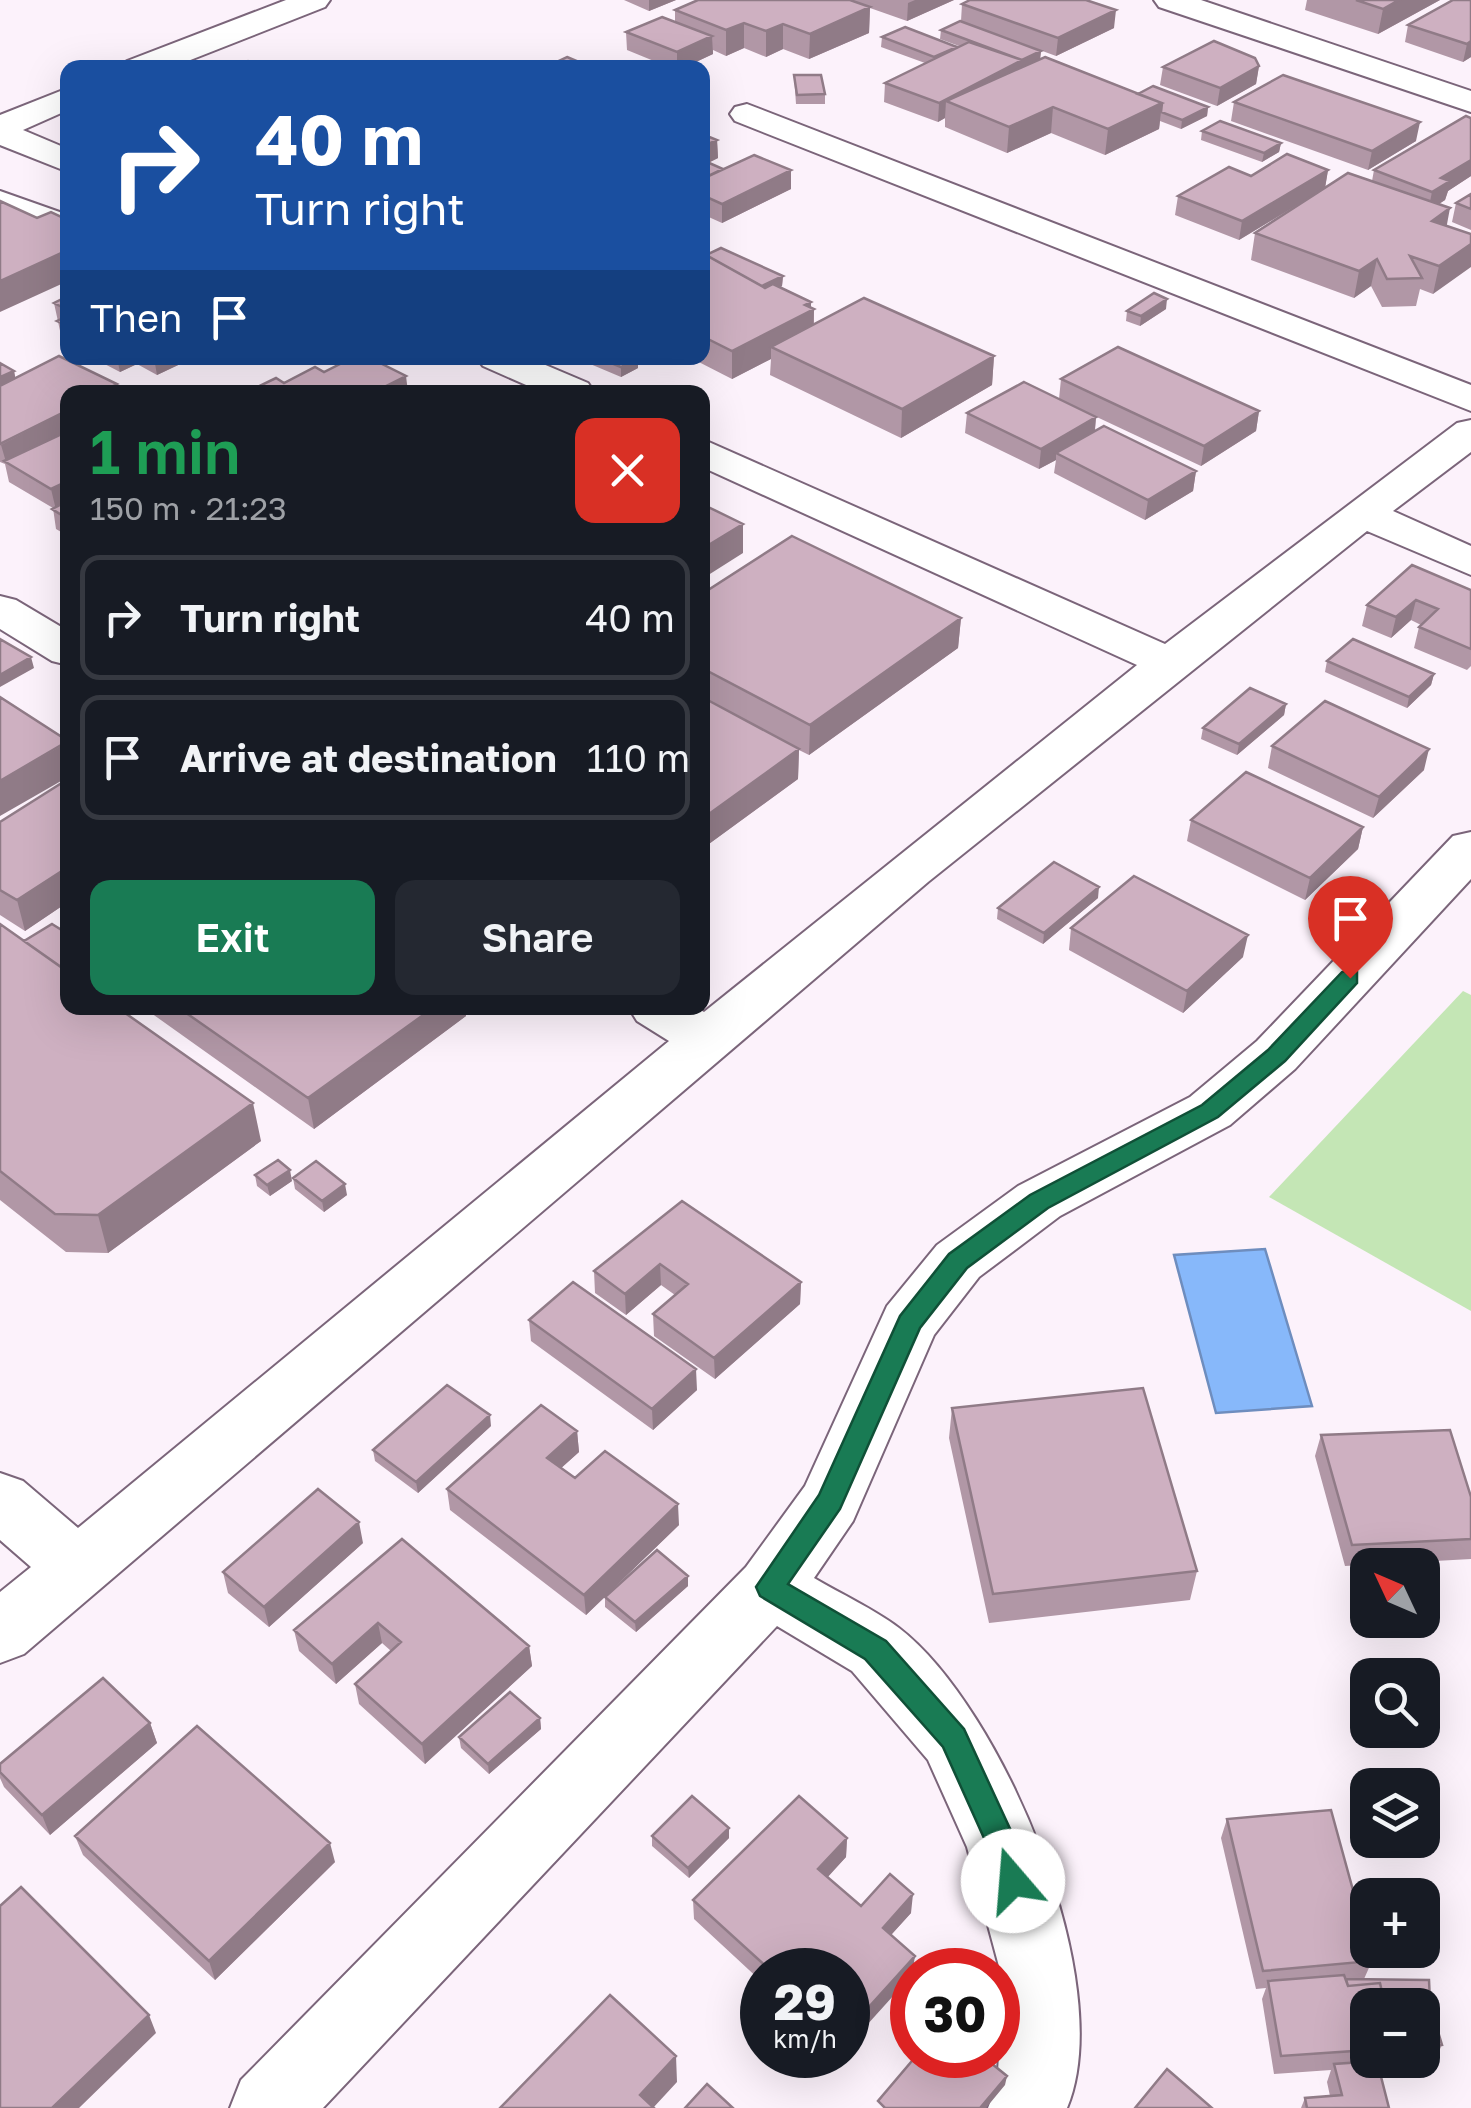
<!DOCTYPE html>
<meta charset="utf-8">
<style>
:root{--surface:#171b24;--page:#242831;--text:#f1f3f6;--muted:#9ea1a6;--line:#363941;--accent:#197b54}
body{margin:0;font-family:"Golos Text",sans-serif;background:var(--page);color:var(--text);height:100vh;display:flex;flex-direction:column;font-size:38px;white-space:nowrap}
*{box-sizing:border-box;margin:0}
p{font-size:32px;color:var(--muted)}
.icon{flex:none;width:55px;height:55px;fill:none;stroke:currentColor;stroke-width:2;stroke-linecap:round;stroke-linejoin:round}
.map{position:relative;flex:1;overflow:hidden}
.side{position:absolute;left:60px;top:385px;width:650px;height:630px;display:flex;flex-direction:column;background:var(--surface);border-radius:20px;box-shadow:0 10px 40px #0002}
.side>*{flex:none}
.banner{position:absolute;left:60px;top:60px;width:650px;height:305px;border-radius:20px;box-shadow:0 10px 40px #0002;background:#1a4fa0;color:#fff;overflow:hidden}
.needle{width:65px;rotate:314deg}
.tools{position:absolute;left:1350px;top:1548px;display:grid;gap:20px}
.tools a{display:grid;place-items:center;width:90px;height:90px;border-radius:20px;background:var(--surface);box-shadow:0 10px 40px #0002;font-size:50px}
.speed{position:absolute;left:740px;top:1948px;display:flex;gap:20px;font-size:50px;font-weight:700;text-align:center}
.speed>*{display:grid;place-content:center;width:130px;height:130px;border-radius:50%;background:var(--surface);box-shadow:0 10px 40px #0002;line-height:1}
.speed small{font-size:25px;font-weight:400}
.speed .limit{border:15px solid #d22;background:#fff;color:#111}
.pin{position:absolute;display:grid;place-items:center;width:85px;height:85px;color:#fff;margin:-102px -42px;border-radius:50% 50% 50% 0;rotate:-45deg;box-shadow:0 0 10px #0007}
.pin .icon{rotate:45deg}
.me{position:absolute;width:110px;margin:-55px;rotate:342deg;stroke-linejoin:round;filter:drop-shadow(0 0 8px #0008)}
.turn{display:flex;align-items:center;gap:35px;height:210px;padding:0 30px;font-size:45px}
.turn .icon{width:130px;height:130px;stroke-width:2.5}
.turn b{display:block;font-size:70px;line-height:85px}
.then{display:flex;align-items:center;height:95px;padding:0 30px;background:#0003;gap:20px;font-size:38px}
.round{display:grid;place-items:center;flex:none;width:105px;height:105px;border-radius:20px;background:var(--page)}
.headline{display:flex;align-items:center;justify-content:space-between;height:170px;padding:0 30px}
h1{font-size:60px;font-weight:600;line-height:75px;color:#1e9e55}
.action{display:flex;gap:20px;margin-top:auto;padding:20px 30px}
.action a{flex:1;height:115px;border-radius:20px;background:var(--accent);color:#fff;font-size:40px;font-weight:600;line-height:115px;text-align:center}
.action a+a{background:var(--page);color:var(--text)}
ul{padding:0;list-style:none}
li{display:flex;align-items:center;gap:30px;height:125px;margin:0 20px 15px;padding:0 10px;border:5px solid var(--line);border-radius:20px}
li div{flex:1}
li b{display:block;font-size:38px}
li em{font-style:normal}
.map>svg:first-child{display:block}
.green{fill:#c4e6b5}
.water{fill:#87b8fa;stroke:#6e8dbe;stroke-width:2.5}
.lines{fill:none;stroke-linecap:round;stroke-linejoin:round}
.minor-casing{stroke:#7b657a;stroke-width:4}
.minor{fill:#fff;fill-rule:evenodd}
.wall{fill:#b197a6;fill-rule:evenodd}
.shaded-wall{fill:#907b87}
.building{fill:#ceb0c1;stroke:#907b87;stroke-width:2.5}
.route{fill:#197b54;stroke:#105037;stroke-width:2.5}
</style>
<div class="map">
<svg width="1471" height="2108" viewBox="0 0 1471 2108">
<rect width="100%" height="100%" fill="#fcf2fb"/>
<path class="green" d="M1463,991L1471,995V1311L1269,1197Z"/>
<path class="water" d="M1265,1249L1312,1406L1216,1413L1174,1255Z"/>
<g class="lines">
<g class="minor-casing">
<path id="minor" d="M286,0H330L325,7L170,68H123L127,61Z
M1154,0H1201L1471,91V112L1159,7Z
M68,88V110L23,130L68,149V172L0,145V115Z
M747,104L1471,385V411L735,121L730,114L735,107Z
M0,191L68,215V239L0,214Z
M477,358H529L588,383L594,392H542L483,366Z
M1471,420V452L1393,511L1471,546V575L1367,531L928,882L24,1654L0,1663V1592L31,1567L0,1540V1473L23,1481L78,1528L669,1041L637,1021L629,1008H697L704,1012L1137,665L702,467V439L1165,644L1457,423Z
M0,596L16,600L68,631V665L52,661L0,629Z
M1471,832V879L1295,1069L1230,1125L1060,1216L979,1277L934,1335L853,1521L814,1578C841,1594 874,1609 899,1628C1002,1707 1119,1984 1067,2108H988L997,2085L1004,1985L967,1847L928,1760L852,1671L777,1626L323,2108H230L241,2080L746,1567L805,1486L887,1306L937,1245L1018,1186L1190,1097L1257,1041L1453,836Z"/>
</g>
<use href="#minor" class="minor"/>
</g>
<path class="wall" d="M624,0H676L649,11Z
M698,0H954L907,21L870,8L869,33L809,59L783,49L766,57L744,48L726,56L713,50V54L683,68H671L627,50L626,32L675,22V10Z
M1307,0H1440L1378,34L1305,10Z
M1453,0L1471,57L1463,62L1405,42L1408,25Z
M962,4L1114,28L1056,56L961,21Z
M941,30L1041,51L1040,59L1138,94L1208,107L1207,116L1181,129L1160,121L1159,129L1105,155L1051,133L1007,153L945,127V118L938,122L884,102L885,83L925,63L881,47L882,37L959,46L940,39Z
M1259,66L1256,84L1217,106L1160,85L1163,67Z
M794,75L825,94V104H796Z
M1234,102L1416,141L1368,170L1231,121Z
M1471,118V176L1448,191L1445,200L1439,204L1447,226L1471,234L1433,294L1420,289L1416,306L1382,307L1371,286L1354,298L1251,260L1255,233L1311,197L1239,240L1175,215L1178,196L1251,176L1328,170L1325,188L1372,181L1374,170Z
M1202,131L1281,143L1279,152L1262,162L1201,140Z
M702,134L717,140L718,158L708,163L723,169L791,189L722,223L702,214Z
M1471,194V230L1452,222L1456,203Z
M702,253L783,276L782,286L779,288L811,302V308L814,309V324L994,356L992,385L901,438L770,375L771,359L732,379L691,358H702Z
M68,296V344L62,340L54,303Z
M1166,309L1140,326L1126,321L1127,311Z
M93,358H193L157,375L137,364L120,372Z
M576,358H638V368L621,377Z
M0,363L14,371L15,378L68,392V536L56,529L53,508L9,482L5,464L0,462Z
M1061,379L1259,411L1256,431L1201,466L1067,403L1096,417L1095,431L1196,471L1193,491L1145,520L1054,473L1056,460L1039,469L965,433L967,413L1059,399Z
M1471,590V666L1467,670L1414,648L1419,627L1421,625L1411,620L1391,638L1362,626L1367,605Z
M702,594L961,618L958,648L809,755L799,750L798,779L702,849Z
M1327,661L1434,674L1431,685L1407,708L1325,672Z
M1286,704L1284,715L1237,755L1201,739L1203,728Z
M1272,746L1424,770L1373,818L1268,768Z
M68,779V902L25,931L0,915V822Z
M1191,820L1363,827L1358,849L1305,900L1187,841Z
M1098,898L1043,944L997,919L998,908Z
M0,924L68,1008L261,1141L108,1253L66,1252L0,1200Z
M1071,928L1243,957L1183,1013L1069,950Z
M144,1008H465L466,1016L314,1129Z
M255,1175L292,1181L270,1196L257,1186Z
M293,1178L347,1195L324,1212L295,1189Z
M682,1201L801,1282L800,1304L715,1379L654,1336L653,1314L675,1295L661,1285L626,1315L595,1293L594,1271Z
M529,1320L697,1390L653,1430L531,1341Z
M952,1408L1197,1571L1190,1600L989,1623L949,1438Z
M491,1426L418,1493L375,1461L373,1450Z
M577,1431L579,1452L561,1468L575,1478L679,1525L606,1595L688,1576V1586L636,1632L605,1607V1597L586,1615L450,1510L447,1489Z
M1321,1435L1471,1497V1559L1345,1566L1315,1456Z
M402,1539L529,1646L532,1666L425,1764L359,1704L355,1684L391,1651L382,1643L336,1684L299,1651L294,1630Z
M363,1543L269,1627L228,1593L223,1572Z
M540,1718L541,1729L489,1774L461,1748L459,1737Z
M150,1723L157,1743L50,1835L4,1787L0,1778V1764Z
M1227,1819L1372,1961L1364,1979L1430,2003L1442,2045L1433,2063L1379,2067L1389,2108H1301L1305,2098L1330,2096L1327,2082L1331,2070L1274,2074L1262,1999L1266,1988L1256,1989L1221,1838ZM1368,2005H1422V2060H1368Z
M729,1828V1838L689,1878L652,1846V1836Z
M75,1836L335,1862L215,1980L83,1855Z
M847,1838L846,1857L827,1877L861,1906L911,1913L891,1935L848,1970H762V1982L694,1919L693,1900Z"/>
<path class="shaded-wall" d="M649,0H676L649,11Z
M915,0H954L907,21L908,3Z
M1399,0H1440L1378,34L1383,9Z
M870,7L869,33L809,59L810,34Z
M1116,10L1114,28L1056,56L1058,38Z
M744,23V48L726,56V30Z
M783,24V49L766,57V31Z
M712,36L713,54L683,68H677V52Z
M1471,41V57L1463,62L1467,44Z
M1041,51L1040,60L946,101L945,118L938,122L939,103Z
M1259,66L1256,84L1217,106L1220,88Z
M1162,103L1159,129L1105,155L1108,129Z
M1053,107L1051,133L1007,153L1009,127Z
M1208,107L1207,116L1181,129L1182,120Z
M1420,122L1416,141L1368,170L1372,151Z
M717,140L718,158L702,166V147Z
M1281,143L1279,152L1262,162L1264,153Z
M1471,160V176L1448,191L1445,200L1428,211L1432,192L1441,178Z
M791,170V189L722,223V204Z
M1328,170L1325,188L1239,240L1242,221Z
M1450,208L1445,235L1432,221Z
M704,223V242L702,243V224Z
M1471,244V267L1433,294L1439,266Z
M68,250V281L0,312V281Z
M1377,259L1371,286L1354,298L1359,271Z
M783,276L782,286L755,300V290Z
M1167,299L1166,309L1140,326L1141,316Z
M811,302V311L814,309L813,337L771,347V359L732,379V351Z
M994,356L992,385L901,438L902,409Z
M117,358H136L137,364L120,372Z
M154,358H193L157,375Z
M638,358V368L621,377V367Z
M14,371L18,391L0,399V377Z
M406,376L408,392H374Z
M117,384L119,392H101Z
M68,410V433L6,462L1,445Z
M1259,411L1256,431L1201,466L1204,446Z
M1096,417L1094,438L1056,453V460L1039,469L1041,449Z
M1196,471L1193,491L1145,520L1148,500Z
M68,481V504L56,510L51,489Z
M743,524V553L702,579V549Z
M1416,600L1411,620L1391,638L1396,617Z
M961,618L958,648L809,755L810,725Z
M31,657L34,668L0,687V675Z
M1434,674L1431,685L1407,708L1409,697Z
M1286,704L1284,715L1237,755L1239,744Z
M68,742V777L0,816V781Z
M799,749L798,779L702,849V819Z
M1429,749L1424,770L1373,818L1379,797Z
M1363,827L1358,849L1305,900L1310,878Z
M68,867V902L25,931L17,900Z
M1099,887L1098,898L1043,944L1044,933Z
M1248,935L1243,957L1183,1013L1187,991Z
M433,1008H465L466,1016L314,1129L308,1098Z
M253,1103L261,1141L108,1253L98,1215Z
M290,1170L292,1181L270,1196L267,1185Z
M345,1184L347,1195L324,1212L322,1201Z
M660,1264L661,1285L626,1315L625,1294Z
M801,1282L800,1304L715,1379L714,1358Z
M696,1369L697,1390L653,1430L652,1409Z
M490,1415L491,1426L418,1493L416,1482Z
M577,1431L579,1452L549,1479L547,1458Z
M678,1504L679,1525L586,1615L584,1595Z
M359,1522L363,1543L269,1627L264,1607Z
M688,1576V1586L636,1632L635,1622Z
M378,1623L382,1643L336,1684L332,1664Z
M529,1646L532,1666L425,1764L422,1744Z
M540,1718L541,1729L489,1774L488,1764Z
M150,1723L157,1743L50,1835L42,1815Z
M729,1828V1838L689,1878L688,1868Z
M847,1838L846,1857L817,1889L818,1869Z
M330,1843L335,1862L215,1980L209,1961Z
M913,1894L911,1913L881,1946L883,1928Z
M915,1956L912,1975L848,2046V2030Z
M149,2015L156,2033L79,2108H52Z
M676,2056L677,2082L653,2108L640,2095Z
M1007,2076L1005,2085L986,2108H980Z"/>
<path class="building" d="M698,0H850L870,7L810,34L783,24L766,31L744,23L726,30L675,10Z
M970,0H1086L1116,10L1058,38L962,4Z
M1356,0H1399L1383,9Z
M1453,0H1471V41L1467,44L1408,25Z
M662,17L712,36L677,52L626,32Z
M960,21L1041,51L1022,60L941,30Z
M905,27L957,47L934,57L882,37Z
M1214,41L1255,58L1259,66L1220,88L1163,67Z
M969,42L1022,60L939,103L885,83Z
M567,57L593,68H544Z
M1045,57L1162,103L1108,129L1053,107L1009,127L946,101Z
M248,61L262,68H230Z
M794,75H821L825,94L797,95Z
M1283,75L1420,122L1372,151L1234,102Z
M1153,86L1208,107L1182,120L1161,112L1162,103L1138,94Z
M1466,116L1471,118V160L1441,178L1450,181L1432,192L1374,170Z
M1220,121L1281,143L1264,153L1202,131Z
M702,134L717,140L702,147Z
M1287,154L1328,170L1242,221L1178,196L1229,167L1251,176Z
M754,155L791,170L722,204L702,195V179Z
M707,162L723,169L702,179V164Z
M1348,173L1450,208L1432,221L1471,234V244L1439,266L1410,256L1422,278L1387,279L1377,259L1359,271L1255,233Z
M1471,194V209L1456,203Z
M0,201L37,218L51,212L68,220V250L0,281Z
M721,248L783,276L762,286L706,255Z
M702,253L765,288L773,284L811,302L805,305L814,309L732,351L702,336Z
M1154,293L1167,299L1141,316L1127,311Z
M68,296V310L54,303Z
M864,298L994,356L902,409L771,347Z
M68,316V326L57,321Z
M1118,347L1259,411L1204,446L1061,379Z
M59,356L117,384L101,392H68V410L0,444V386Z
M352,358H370L406,376L374,392H247L276,378L284,383L315,367L324,372Z
M599,358H638L621,367Z
M0,363L14,371L0,377Z
M1024,382L1096,417L1041,449L967,413Z
M1104,426L1196,471L1148,500L1056,453Z
M68,431V481L51,489L4,461Z
M68,501V519L52,509Z
M702,504L743,524L702,549Z
M792,536L961,618L810,725L702,668V594Z
M1412,565L1471,590V649L1419,627L1438,609L1416,600L1396,617L1367,605Z
M0,639L31,657L0,675Z
M1353,639L1434,674L1409,697L1327,661Z
M1250,688L1286,704L1239,744L1203,728Z
M0,697L68,741L0,781Z
M702,697L799,749L702,819Z
M1325,701L1429,749L1379,797L1272,746Z
M1246,772L1363,827L1310,878L1191,820Z
M68,779V867L17,900L0,890V822Z
M1054,862L1099,887L1044,933L998,908Z
M1134,876L1248,935L1187,991L1071,928Z
M0,924L68,972V1008H118L253,1103L98,1215L55,1214L0,1171Z
M52,924L68,934V972L24,941Z
M179,1008H433L308,1098Z
M278,1160L290,1170L267,1185L255,1175Z
M316,1161L345,1184L322,1201L293,1178Z
M682,1201L801,1282L714,1358L653,1314L688,1284L660,1264L625,1294L594,1271Z
M573,1282L696,1369L652,1409L529,1320Z
M447,1385L490,1415L416,1482L373,1450Z
M1143,1388L1197,1571L993,1594L952,1408Z
M541,1405L577,1431L547,1458L575,1478L605,1451L678,1504L584,1595L447,1489Z
M1450,1430L1471,1497V1539L1352,1545L1321,1435Z
M318,1489L359,1522L264,1607L223,1572Z
M402,1539L529,1646L422,1744L355,1684L401,1642L378,1623L332,1664L294,1630Z
M657,1550L688,1576L635,1622L605,1597Z
M103,1678L150,1723L42,1815L0,1772V1764Z
M510,1692L540,1718L488,1764L459,1737Z
M197,1726L330,1843L209,1961L75,1836Z
M692,1796L729,1828L688,1868L652,1836Z
M799,1796L847,1838L818,1869L861,1906L890,1874L913,1894L883,1928L915,1956L848,2030V1970H770L693,1900Z
M1331,1810L1368,1945V1950H1369L1372,1961L1263,1971L1227,1819Z
M21,1887L149,2015L52,2108H0V1906Z
M1344,1975L1348,1986L1380,1983L1384,2001L1428,1998L1442,2045L1422,2047V2005H1368V2050L1281,2056L1268,1981Z
M1346,1979L1429,1980L1430,2002L1428,1998L1384,2001L1380,1983L1348,1986Z
M610,1995L676,2056L640,2095L654,2108H500Z
M917,2055H981L1007,2076L980,2108H885L878,2101Z
M1377,2061L1389,2108H1307L1305,2098L1342,2095L1334,2064Z
M1167,2069L1212,2108H1135Z
M707,2084L733,2108H685Z"/>
<path class="route" d="M1350,970L1357,972V983L1285,1061L1218,1117L1048,1208L967,1268L920,1328L840,1509L788,1584L886,1641L964,1729L1018,1846L1028,1881L1024,1891L1013,1896L1002,1891L988,1847L943,1747L865,1659L760,1596L756,1587L819,1495L900,1316L949,1254L1030,1195L1202,1105L1268,1050L1342,972Z"/>
</svg>
<div class="tools">
<a><svg class="needle" viewBox="-14 -14 28 28"><path d="M0-13l5 13h-10z" fill="#e53935"/><path d="M0 13l5-13h-10z" fill="#9ea1a6"/></svg></a>
<a><svg class="icon" aria-label="search" viewBox="0 0 24 24"><circle cx="10" cy="10" r="6"/><path d="M15 15l6 6"/></svg></a>
<a><svg class="icon" aria-label="layers" viewBox="0 0 24 24"><path d="M12 4l9 5-9 5-9-5zM3 14l9 5 9-5"/></svg></a>
<a>+</a>
<a>−</a>
</div>
<div class="speed"><div>29<small>km/h</small></div><div class="limit">30</div></div>
<div class="pin" style="left:1350px;top:978px;background:#d93025"><svg class="icon" aria-label="arrive" viewBox="0 0 24 24"><path d="M6 21V4h12l-3 4 3 4H6"/></svg></div>
<svg class="me" style="left:1013px;top:1881px" viewBox="-20 -20 40 40"><circle r="19" fill="#fff"/><path d="M0-13L10 11 0 6-10 11z" fill="#197b54"/></svg>
<div class="banner">
<div class="turn"><svg class="icon" aria-label="right" viewBox="0 0 24 24"><path d="M7 20v-9h11M14 6l5 5-5 5"/></svg><div><b>40 m</b>Turn right</div></div>
<div class="then">Then<svg class="icon" aria-label="arrive" viewBox="0 0 24 24"><path d="M6 21V4h12l-3 4 3 4H6"/></svg></div>
</div>
<section class="side">
<div class="headline"><div><h1>1 min</h1><p>150 m · 21:23</p></div><a class="round" style="background:#d93025;color:#fff"><svg class="icon" aria-label="close" viewBox="0 0 24 24"><path d="M6 6l12 12M18 6L6 18"/></svg></a></div>
<ul>
<li><svg class="icon" aria-label="right" viewBox="0 0 24 24"><path d="M7 20v-9h11M14 6l5 5-5 5"/></svg><div><b>Turn right</b></div><em>40 m</em></li>
<li><svg class="icon" aria-label="arrive" viewBox="0 0 24 24"><path d="M6 21V4h12l-3 4 3 4H6"/></svg><div><b>Arrive at destination</b></div><em>110 m</em></li>
</ul>
<div class="action"><a>Exit</a><a>Share</a></div>
</section>
</div>
